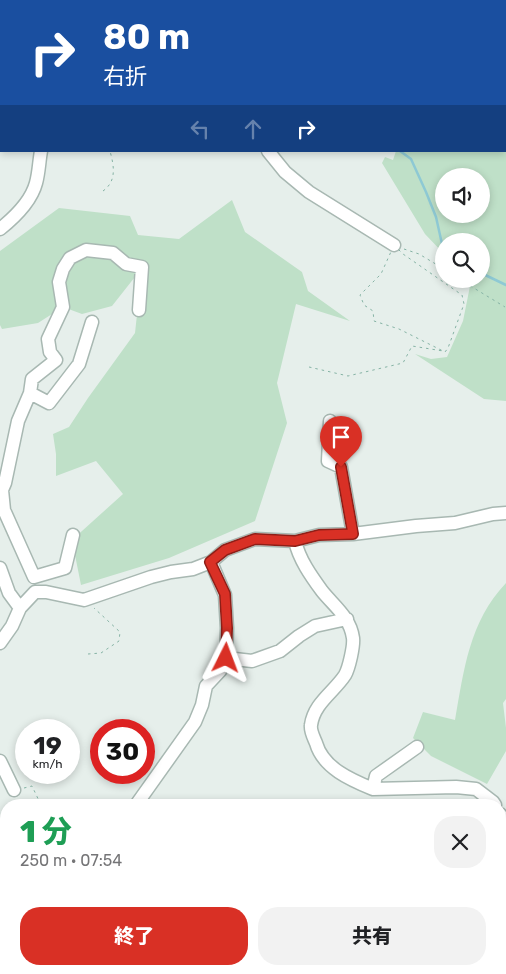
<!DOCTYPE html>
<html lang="ja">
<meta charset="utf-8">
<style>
:root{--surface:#fff;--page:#f2f2f2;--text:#202124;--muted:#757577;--accent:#d93025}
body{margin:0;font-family:Rubik,"Noto Sans JP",sans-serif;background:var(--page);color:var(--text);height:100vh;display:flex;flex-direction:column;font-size:19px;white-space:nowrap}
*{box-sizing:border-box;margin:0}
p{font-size:16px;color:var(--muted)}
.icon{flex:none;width:28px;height:28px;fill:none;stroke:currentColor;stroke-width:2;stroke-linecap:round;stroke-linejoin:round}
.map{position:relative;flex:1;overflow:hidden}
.panel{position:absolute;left:0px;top:799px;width:506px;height:176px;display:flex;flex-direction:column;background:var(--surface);border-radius:20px 20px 0 0;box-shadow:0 2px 8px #0003}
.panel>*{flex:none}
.banner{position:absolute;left:0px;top:0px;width:506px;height:152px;box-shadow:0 2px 8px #0003;background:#1a4fa0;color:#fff;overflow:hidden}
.tools{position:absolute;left:435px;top:168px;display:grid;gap:10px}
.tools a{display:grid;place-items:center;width:55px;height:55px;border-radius:50%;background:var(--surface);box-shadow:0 2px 8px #0003;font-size:25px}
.speed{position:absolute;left:15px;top:719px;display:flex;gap:10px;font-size:25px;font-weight:700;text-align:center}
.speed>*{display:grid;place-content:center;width:65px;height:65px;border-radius:50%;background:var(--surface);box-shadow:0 2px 8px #0003;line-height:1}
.speed small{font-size:12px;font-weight:400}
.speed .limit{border:8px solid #d22;background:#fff;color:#111}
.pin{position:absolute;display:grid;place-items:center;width:42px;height:42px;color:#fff;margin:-51px -21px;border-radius:50% 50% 50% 0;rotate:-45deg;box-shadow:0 0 5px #0007}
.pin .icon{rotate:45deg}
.me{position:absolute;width:55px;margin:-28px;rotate:3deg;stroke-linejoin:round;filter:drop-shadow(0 0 4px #0008)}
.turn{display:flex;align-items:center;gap:18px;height:105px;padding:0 20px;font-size:22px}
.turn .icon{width:65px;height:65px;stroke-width:2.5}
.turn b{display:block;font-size:35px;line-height:42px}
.lanes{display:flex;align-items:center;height:48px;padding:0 20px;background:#0003;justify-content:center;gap:25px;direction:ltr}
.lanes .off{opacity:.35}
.round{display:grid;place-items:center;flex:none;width:52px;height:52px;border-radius:20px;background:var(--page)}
.head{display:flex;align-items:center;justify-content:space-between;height:85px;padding:0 20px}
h1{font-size:30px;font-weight:800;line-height:38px;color:#1e9e55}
.primary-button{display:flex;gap:10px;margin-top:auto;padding:10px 20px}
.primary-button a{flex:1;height:58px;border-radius:20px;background:var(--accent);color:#fff;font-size:20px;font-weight:800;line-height:58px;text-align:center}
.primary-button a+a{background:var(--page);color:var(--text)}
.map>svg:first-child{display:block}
.green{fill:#bfe0c8;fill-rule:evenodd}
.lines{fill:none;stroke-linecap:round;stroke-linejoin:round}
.stream{stroke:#8ec9d4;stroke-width:2.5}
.river{stroke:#8ec9d4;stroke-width:15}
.minor-casing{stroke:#a8b8b2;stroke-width:15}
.highway-casing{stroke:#c2cac8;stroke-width:18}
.path{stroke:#86b3a5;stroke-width:1;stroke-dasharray:2.5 4;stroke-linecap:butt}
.minor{stroke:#fff;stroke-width:12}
.highway{stroke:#2f6f62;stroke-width:15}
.route-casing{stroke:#8d1f18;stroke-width:12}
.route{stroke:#d93025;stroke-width:9}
</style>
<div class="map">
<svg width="506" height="974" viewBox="0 0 506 974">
<rect width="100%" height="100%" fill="#e6efeb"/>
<path class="green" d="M175,0H342V1H176Z
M505,70H506V401L484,399L415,354L431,359L447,357L463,321L470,286L466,279H481V241H444V254L425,234L382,163L385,157L393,160L396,151H505ZM481,176V214H444V176Z
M232,200L245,232L302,272L308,291L350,321L296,304L277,383L287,423L255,521L169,558L81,585L72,540L123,494L96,461L56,476V454L53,434L69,427L88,398L135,333L142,268L112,306L82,314L63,307L38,323L2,329L0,325V251L59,208L130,216L138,235L179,239Z
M506,583V699L503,703L506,728V751L487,784L431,756L413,738L423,712L455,720C464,670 469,622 506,583Z
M500,911H506V974H410L414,969H500Z"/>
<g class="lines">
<path class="stream" d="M70,0L71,1
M400,151L411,159L426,192L436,217L442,244L444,246
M481,273L506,285"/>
<path class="river" d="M505,11L506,7
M0,50H1"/>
<g class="minor-casing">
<path id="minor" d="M42,0L45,1
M476,1V0
M268,151L285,172L309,192L394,245
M0,229C15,217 31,202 36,183C39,172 39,162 41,151
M30,393L49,403L79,364L92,322
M330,421L328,461L341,467L353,534
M73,535L65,568L34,577L4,510L2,490L5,483L18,421L30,393L32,379L56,360L50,352L48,339L63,307L59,282L63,269L70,258L86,250L113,253L126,264L142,267L139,310
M295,541L319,535L353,534L416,526L455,523L493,514L506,513
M0,568L9,593L20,608
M0,643L12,626L20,608L35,592H46L84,600L151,577L171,572L193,569L211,562L225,550L255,539L295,541C299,559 311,576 322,591C334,606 350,617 353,638C354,646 349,668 345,675C334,692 314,703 311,725C310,731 314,738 316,743C323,768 351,780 373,789L456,787L476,789L493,802L495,805
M226,658L252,661L280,651L299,636L315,626L347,619
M0,761L14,790
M373,789L376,776L417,747
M136,805L195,722L202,705L206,686L220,671L226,658L227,628L225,595L211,562
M500,814L506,823
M500,853L506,852
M82,969L94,974
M106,974L108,969
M204,974L209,969
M307,974L308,969
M388,974L393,969"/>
</g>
<g class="highway-casing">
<path id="highway" d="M494,1L496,0
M0,29H1"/>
</g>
<path class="path" d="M68,0V1
M103,191C117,181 114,166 110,151
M394,245L403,254L462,295L464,304L448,348L445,352L399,329L374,321L373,311L364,305L360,295L381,274Z
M404,249L419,254L444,269
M459,279L505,307
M309,367L348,376L403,363L412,346L443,351
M88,654L101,653L119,641L120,632L94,608
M24,788L32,786L41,805"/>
<use href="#minor" class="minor"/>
<use href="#highway" class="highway"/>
</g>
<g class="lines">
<g class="route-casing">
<path id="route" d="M226,658L227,628L225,594L210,562L225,550L255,539L295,541L319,535L353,534L341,467"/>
</g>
<use href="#route" class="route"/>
</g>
</svg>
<div class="tools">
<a><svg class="icon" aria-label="sound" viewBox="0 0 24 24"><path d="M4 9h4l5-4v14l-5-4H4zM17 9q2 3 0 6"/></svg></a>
<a><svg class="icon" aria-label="search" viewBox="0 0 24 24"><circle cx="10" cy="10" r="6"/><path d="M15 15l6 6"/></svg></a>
</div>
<div class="speed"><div>19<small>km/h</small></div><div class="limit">30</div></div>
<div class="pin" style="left:341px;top:467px;background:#d93025"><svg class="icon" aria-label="arrive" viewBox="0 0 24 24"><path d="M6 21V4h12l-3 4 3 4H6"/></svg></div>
<svg class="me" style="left:226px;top:658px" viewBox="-20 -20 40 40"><path d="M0-17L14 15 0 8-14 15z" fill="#d93025" stroke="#fff" stroke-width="4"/></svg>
<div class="banner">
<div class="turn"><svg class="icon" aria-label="right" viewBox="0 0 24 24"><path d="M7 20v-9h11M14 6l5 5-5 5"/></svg><div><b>80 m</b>右折</div></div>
<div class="lanes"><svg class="icon off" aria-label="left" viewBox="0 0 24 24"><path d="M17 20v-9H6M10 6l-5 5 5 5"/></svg><svg class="icon off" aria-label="ahead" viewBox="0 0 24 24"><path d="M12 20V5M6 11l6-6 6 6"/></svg><svg class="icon" aria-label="right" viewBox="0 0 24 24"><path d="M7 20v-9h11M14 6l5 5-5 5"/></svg></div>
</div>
<section class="panel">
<div class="head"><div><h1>1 分</h1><p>250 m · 07:54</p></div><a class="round"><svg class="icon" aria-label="close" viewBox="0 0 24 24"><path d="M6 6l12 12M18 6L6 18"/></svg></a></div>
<div class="primary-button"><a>終了</a><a>共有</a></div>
</section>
</div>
